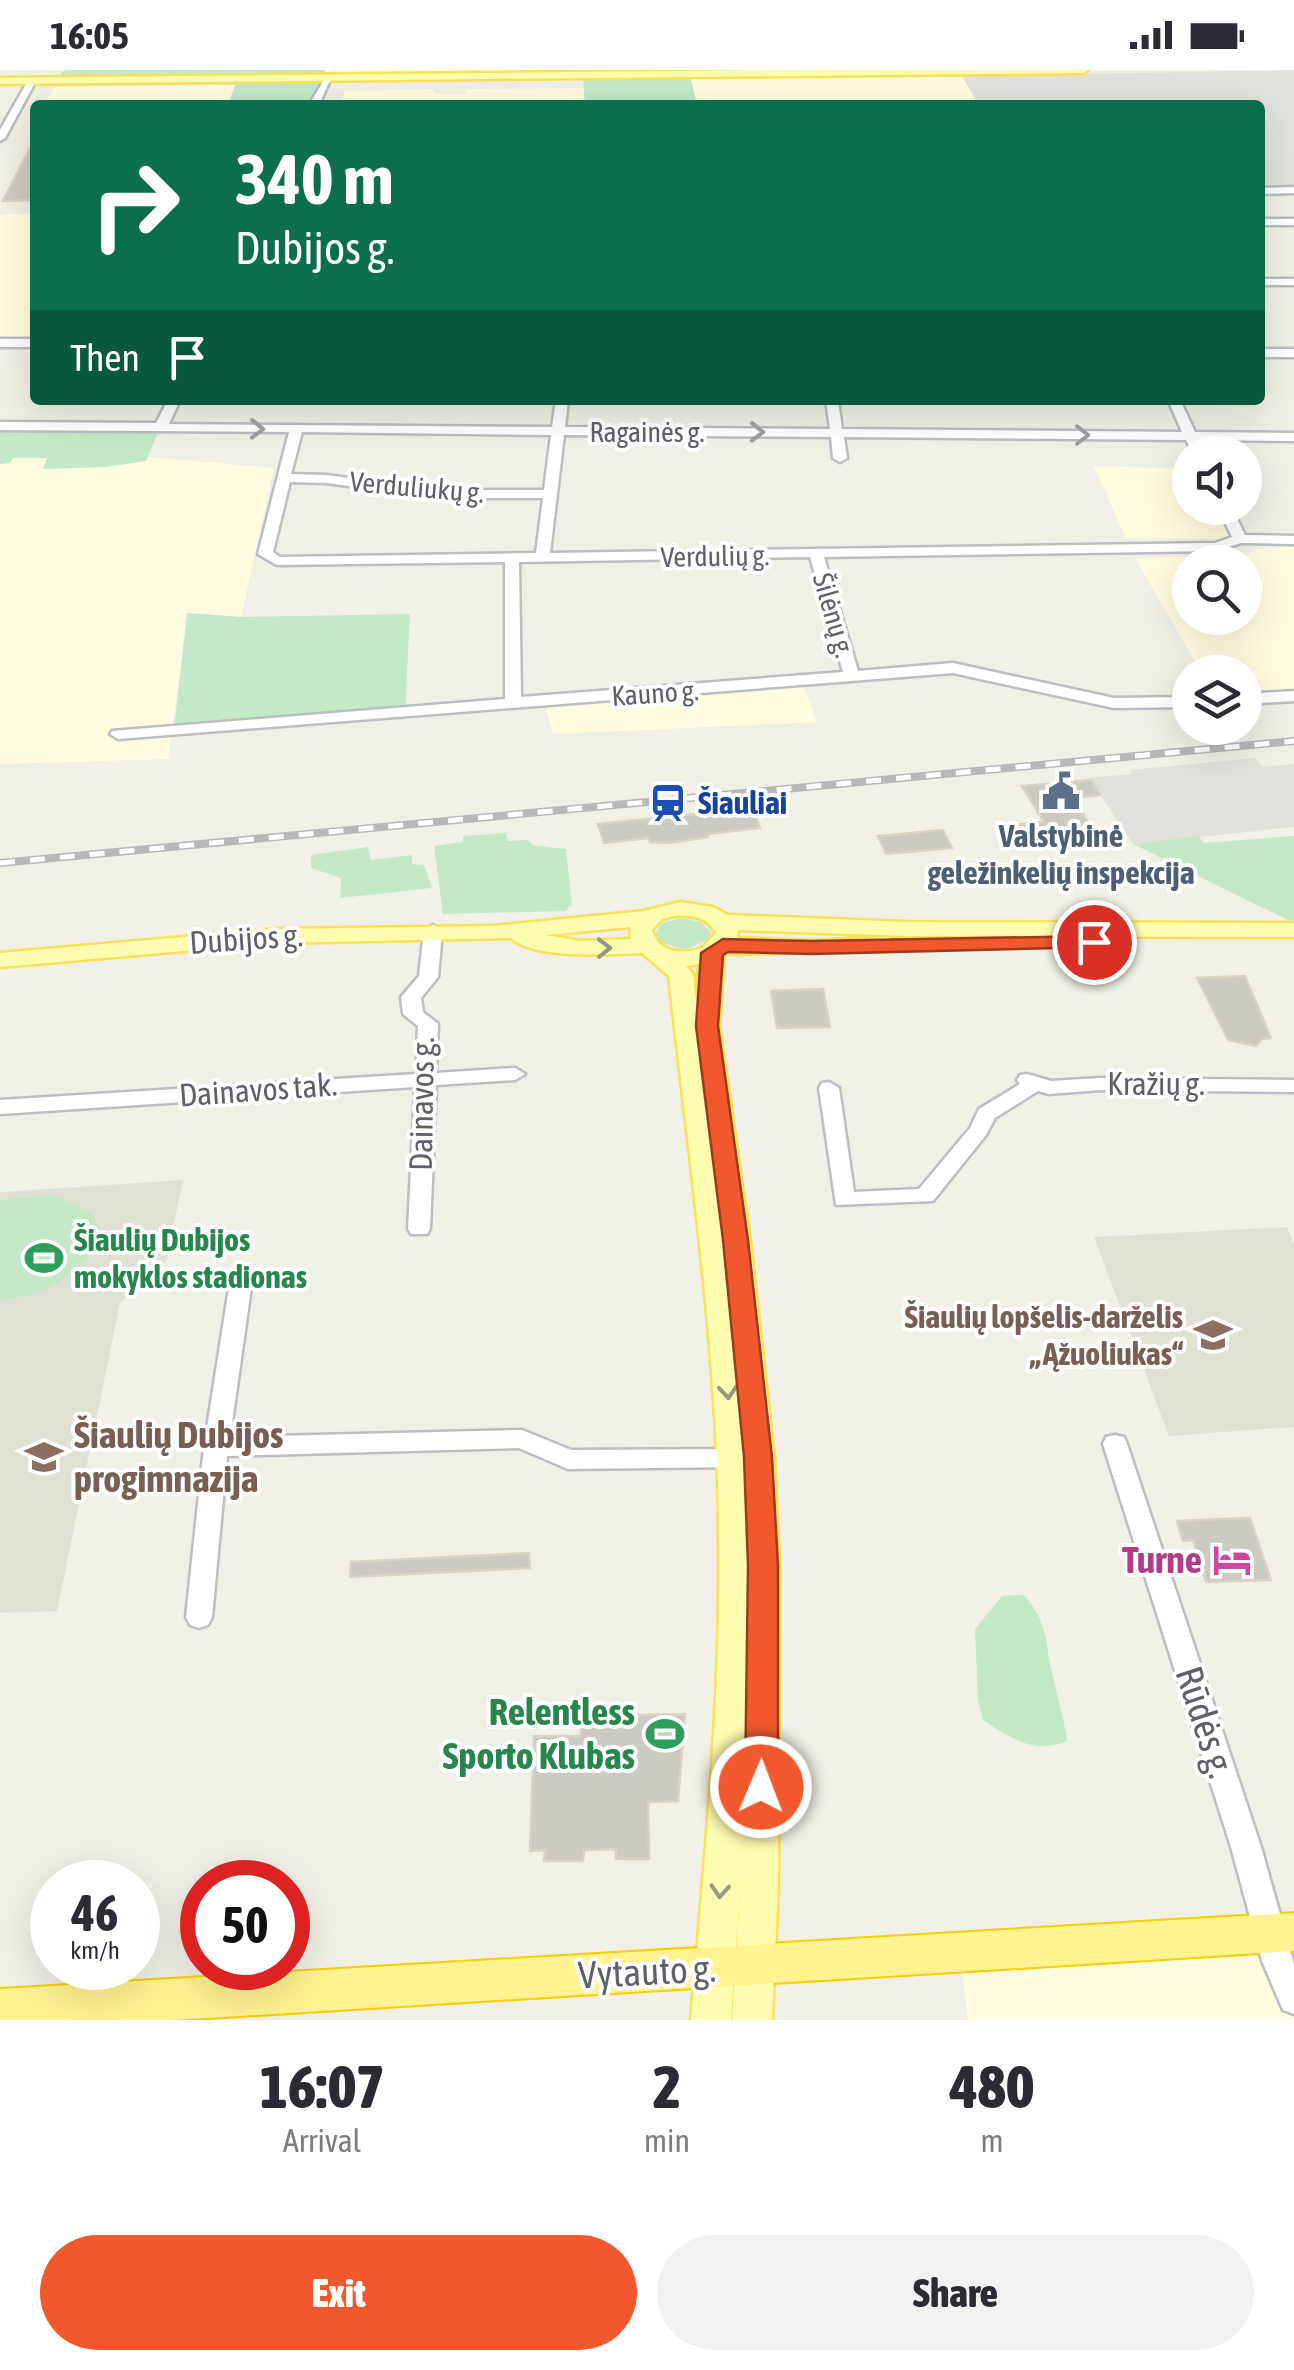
<!DOCTYPE html>
<meta charset="utf-8">
<style>
:root{--surface:#fff;--page:#f2f2f3;--text:#2b2b33;--muted:#7c7c81;--accent:#f2582d}
body{margin:0;font-family:"Asap Condensed",sans-serif;background:var(--page);color:var(--text);height:100vh;display:flex;flex-direction:column;font-size:38px;white-space:nowrap}
*{box-sizing:border-box;margin:0}
p{font-size:32px;color:var(--muted)}
.icon{flex:none;width:55px;height:55px;fill:none;stroke:currentColor;stroke-width:2;stroke-linecap:round;stroke-linejoin:round}
.map{position:relative;height:1950px;overflow:hidden}
.panel{display:flex;flex-direction:column;background:var(--surface);flex:1}
.panel>*{flex:none}
.guide{position:absolute;left:30px;top:30px;width:1235px;height:305px;border-radius:10px;box-shadow:0 10px 40px #0002;background:#0b6e4f;color:#fff;overflow:hidden}
.controls{position:absolute;left:1172px;top:365px;display:grid;gap:20px}
.controls a{display:grid;place-items:center;width:90px;height:90px;border-radius:50%;background:var(--surface);box-shadow:0 10px 40px #0002;font-size:50px}
.speed{position:absolute;left:30px;top:1790px;display:flex;gap:20px;font-size:50px;font-weight:700;text-align:center}
.speed>*{display:grid;place-content:center;width:130px;height:130px;border-radius:50%;background:var(--surface);box-shadow:0 10px 40px #0002;line-height:1}
.speed small{font-size:25px;font-weight:400}
.speed .limit{border:15px solid #d22;background:#fff;color:#111}
.pin{position:absolute;display:grid;place-items:center;width:85px;height:85px;color:#fff;margin:-42px;border:5px solid #fff;border-radius:50%;box-shadow:0 2px 10px #0007}
.me{position:absolute;width:110px;margin:-55px;rotate:1deg;stroke-linejoin:round;filter:drop-shadow(0 0 8px #0008)}
.turn{display:flex;align-items:center;gap:35px;height:210px;padding:0 40px;font-size:45px}
.turn .icon{width:130px;height:130px;stroke-width:2.5}
.turn b{display:block;font-size:70px;line-height:85px}
.then{display:flex;align-items:center;height:95px;padding:0 40px;background:#0003;gap:20px;font-size:38px}
.eta{display:flex;justify-content:space-evenly;align-items:center;height:170px;text-align:center}
.eta b{font-size:60px;font-weight:800;line-height:70px}
.cta{display:flex;gap:20px;margin-top:auto;padding:20px 40px}
.cta a{flex:1;height:115px;border-radius:60px;background:var(--accent);color:#fff;font-size:40px;font-weight:800;line-height:115px;text-align:center}
.cta a+a{background:var(--page);color:var(--text)}
.status{display:flex;justify-content:space-between;align-items:center;height:70px;padding:0 50px;background:var(--surface);direction:ltr}
.status svg{height:28px;fill:currentColor}
.map>svg:first-child{display:block}
.commercial{fill:#fffcdf;fill-rule:evenodd}
.industrial{fill:#e2e2dc}
.education{fill:#e1e0d5}
.green{fill:#c3e9c9}
.building{fill:#cccbc3;stroke:#d7d4c5;stroke-width:2.5}
.lines{fill:none;stroke-linecap:round;stroke-linejoin:round}
.minor-casing{stroke:#bcbec3;stroke-width:5}
.major-casing{stroke:#f9e259;stroke-width:5}
.highway-casing{stroke:#f9ce00;stroke-width:4}
.minor{fill:#fff;fill-rule:evenodd}
.major{fill:#fffdaf;fill-rule:evenodd}
.highway{fill:#fff391;fill-rule:evenodd}
.rail-casing{stroke:#b8b8b9;stroke-width:8}
.rail{stroke:#fff;stroke-width:5;stroke-dasharray:15;stroke-linecap:butt}
.oneway{stroke:#9ea0a4}
.oneway2{stroke:#969881}
.route{fill:#f2582d;stroke:#9d391d;stroke-width:2.5}
.labels{text-anchor:middle;stroke-width:8;stroke-linejoin:round;paint-order:stroke}
.far-street-label{font-size:28px;fill:#5e6168;stroke:#fff}
.transit-label{font-size:32px;font-weight:bold;fill:#164399;stroke:#fff;text-anchor:start}
.service-label{font-size:32px;font-weight:bold;fill:#4e5e75;stroke:#fff}
.street-label{font-size:32px;fill:#5e6168;stroke:#fff}
.leisure-label{font-size:32px;font-weight:bold;fill:#27864d;stroke:#fff;text-anchor:start}
.education-label{font-size:32px;font-weight:bold;fill:#785e54;stroke:#fff;text-anchor:end}
.near-education-label{font-size:38px;font-weight:bold;fill:#785e54;stroke:#fff;text-anchor:start}
.near-hotel-label{font-size:38px;font-weight:bold;fill:#b23c85;stroke:#fff;text-anchor:end}
.near-leisure-label{font-size:38px;font-weight:bold;fill:#27864d;stroke:#fff;text-anchor:end}
.near-street-label{font-size:38px;fill:#5e6168;stroke:#fff}
</style>
<div class="status"><b>16:05</b><svg viewBox="0 0 49 12"><path d="M0 12V9h3v3zM5 12V6h3v6zM10 12V3h3v9zM15 12V0h3v12zM26 1h20v11H26zM47 4h2v5h-2z"/></svg></div>
<div class="map">
<svg width="1294" height="1950" viewBox="0 0 1294 1950">
<rect width="100%" height="100%" fill="#f1f0e7"/>
<path class="commercial" d="M325,0H766L323,6Z
M976,3L963,6L979,35H697L690,6Z
M236,15L228,35H45L54,17Z
M584,18L585,35H340L345,21L432,19L434,24H465L466,19Z
M35,143V273H0V145Z
M149,387L274,398L241,547L188,543L168,689L0,694V394L10,393L13,388H48L44,399L106,397Z
M1094,396L1190,399V438H1225L1240,469L1126,468Z
M1294,477V626L1245,629V602H1201L1135,488L1245,486L1256,479ZM1190,492H1245V548H1190Z
M803,616L817,652L553,664L545,636Z
M1294,1878V1950H968L961,1893Z"/>
<path class="industrial" d="M1294,0V117L1260,118V35H979L962,6Z
M1255,688L1263,697L1294,694V757L1133,774L1089,708L1132,704L1130,700Z"/>
<path class="education" d="M183,1110L166,1191L120,1233L57,1541L0,1543V1122Z
M1287,1157L1294,1174V1357L1169,1366L1094,1167Z"/>
<path class="green" d="M66,0H325L323,6L59,5Z
M690,6L697,35H585L583,8Z
M325,12L314,35H228L235,15H204Z
M0,356L160,358L146,391L106,397L43,399L47,388H13L10,393L0,394Z
M187,543L241,547L410,544L405,644L174,661Z
M506,763L508,771L528,770L532,775L566,779L572,835L565,841L443,844L434,776L463,772V766Z
M1198,766L1204,773L1294,766V853L1133,774Z
M368,777L371,790L412,785V794L424,795L432,818L340,828L341,808L311,798V785Z
M681,848L701,852L711,863L709,869L685,880L658,871L655,865L662,853Z
M54,1125L93,1144L103,1169C72,1206 50,1227 0,1229V1130Z
M1024,1525C1050,1555 1044,1571 1053,1607C1058,1629 1064,1648 1067,1671C1035,1685 1010,1668 983,1650L978,1630L975,1559L1002,1526Z"/>
<path class="building" d="M35,68V130L3,131Z
M1091,710L1100,725L1073,728L1095,763L1011,772L1002,756L1044,752L1022,716Z
M752,738L760,758L707,764L708,767L669,773L650,772L649,768L604,773L598,754Z
M943,760L952,778L886,784L878,766Z
M1245,906L1271,968L1262,969L1256,976L1228,970L1197,908Z
M823,919L830,957L777,958L771,921Z
M1250,1448L1271,1510L1206,1512L1193,1470L1183,1471L1177,1451Z
M529,1483L530,1498L350,1507L351,1492Z
M685,1644L678,1731L648,1732L649,1789H616V1779L584,1780L583,1791H544L545,1780L530,1781L534,1666H581V1646Z"/>
<g class="lines">
<g class="minor-casing">
<path id="minor" d="M327,5L331,8L319,35H309Z
M29,9L36,11L5,68L0,71V60Z
M1294,117V123L1260,124V118Z
M1260,149H1294V155H1260Z
M1260,209H1294V215H1260Z
M0,269H35V277H0Z
M1260,279H1294V287H1260Z
M168,330H180L169,354L552,357L556,330H568L565,357L830,359L826,330H838L842,359L1182,362L1168,330H1180L1195,362L1294,363V371L1199,370L1205,382H1192L1186,370L844,367L847,388L840,392L833,388L831,367L564,365L550,483L1215,473L1232,467L1218,438H1232L1245,465L1294,466V474L1241,473L1216,481L824,487L858,601L953,593L1114,628L1190,627V637L1114,638L953,603L118,669L110,664L112,661L505,629V492L277,495L258,484L289,362L0,360V352L156,353ZM302,362L551,365L544,420H439L326,405L291,404ZM290,412L326,413L439,428H543L536,483L280,487L273,482ZM810,487L843,602L521,627L519,492Z
M1294,621V631L1245,634V624Z
M433,855L442,861L438,907L421,928L423,942L438,954L436,1003L515,998L525,1004L515,1010L436,1015L430,1159L427,1164H411L408,1159L415,1017L0,1044V1030L416,1004L418,956L403,944L401,927L419,906L424,861Z
M1027,1004L1051,1011L1100,1008L1294,1010V1022L1100,1020L1049,1024L1038,1021L995,1048L986,1065L933,1131L836,1135L819,1018L822,1013L829,1012L839,1018L854,1122L919,1119L970,1058L979,1039L1020,1014L1017,1010L1020,1005Z
M240,1210L248,1212L251,1218L230,1367L522,1360L571,1380L741,1379L750,1381L753,1388L750,1395L741,1397L568,1399L519,1378L227,1386L212,1547L208,1555L199,1558L190,1555L186,1547L204,1377L229,1218L232,1212Z
M1115,1365L1124,1367L1127,1374L1261,1777L1294,1894V1944L1283,1940L1262,1891L1231,1777L1103,1374L1106,1367Z"/>
</g>
<g class="major-casing">
<path id="major" d="M763,0H1088L1083,3L0,14V8Z
M680,832L713,837L728,845L907,852L1294,853V867L907,866L738,860L737,868L811,871L889,867L901,874L889,881L724,884L719,956L750,1170L774,1387L779,1496L778,1818L772,1950H732L741,1806L731,1950H691C705,1786 722,1622 719,1457C717,1273 689,1089 669,906L642,883C610,884 535,890 511,868L277,873L0,897V883L277,859L493,856L644,841ZM673,846C691,845 707,846 716,863L702,878C681,885 659,883 652,860L662,849ZM630,857L631,869L580,871L546,865ZM699,894L696,933L693,904L686,896Z"/>
</g>
<g class="highway-casing">
<path id="highway" d="M1294,1843V1881L175,1950H0V1919Z"/>
</g>
<use href="#minor" class="minor"/>
<use href="#major" class="major"/>
<use href="#highway" class="highway"/>
<g class="rail-casing">
<path id="rail" d="M0,793L1294,671"/>
</g>
<use href="#rail" class="rail"/>
</g>
<defs><path id="oneway-chevron" d="M-2-3.5L2.5 0L-2 3.5" fill="none" stroke-width="1.6" stroke-linecap="round" stroke-linejoin="round" transform="scale(2.5)"/></defs>
<g class="oneway">
<use href="#oneway-chevron" transform="translate(257 359) rotate(1)"/>
<use href="#oneway-chevron" transform="translate(757 362) rotate(1)"/>
<use href="#oneway-chevron" transform="translate(1082 365)"/>
</g>
<g class="oneway2">
<use href="#oneway-chevron" transform="translate(604 878) rotate(-1)"/>
<use href="#oneway-chevron" transform="translate(728 1322) rotate(85)"/>
<use href="#oneway-chevron" transform="translate(720 1821) rotate(94)"/>
</g>
<path class="route" d="M1094,866L1104,872L1101,877L811,884L728,882L723,885L718,956L748,1170L772,1387L778,1496V1717L773,1727L761,1732L750,1727L745,1717L748,1496L744,1387L723,1170L696,956L701,883L723,869L811,871Z"/>
<defs>
<g id="civic-bare" transform="scale(3)"><path d="M-.6-6.5H3V-4.5H.6V-3L4-1V1h2V6H-6V1h2V-1L-.6-3ZM-1.2 2.5V6h2.4V2.5Z" fill="#5c6f8a" stroke="#fff" stroke-width="2.5" paint-order="stroke"/></g>
<g id="station-bare" transform="scale(3)"><path d="M-3-6H3Q5-6 5-4V2Q5 4 3 4L4.5 6H3L1.5 4h-3L-3 6H-4.5L-3 4Q-5 4-5 2V-4Q-5-6-3-6ZM-3.5-4v3h7v-3ZM-3.5 1v1.5H-2V1ZM2 1v1.5H3.5V1Z" fill="#1a4fb4" stroke="#fff" stroke-width="2.5" paint-order="stroke"/></g>
<g id="stadium-bare" transform="scale(3)"><path d="M0-5a6.5 5 0 1 0 0 10a6.5 5 0 1 0 0-10ZM-3.5-1.8h7v3.6h-7Z" fill="#2e9e5b" stroke="#fff" stroke-width="2.5" paint-order="stroke"/></g>
<g id="school-bare" transform="scale(3)"><path d="M0-5L7-2L0 1L-7-2ZM-4 1L0 2.5L4 1V4Q0 6-4 4Z" fill="#8d6e63" stroke="#fff" stroke-width="2.5" paint-order="stroke"/></g>
<g id="hotel-bare" transform="scale(3)"><path d="M-6-4.5h1.5V1H6V5H4.5V3h-9V5H-6ZM-4 0a1.8 1.8 0 1 1 3.6 0ZM.5 0V-2.5h3Q6-2.5 6 0Z" fill="#d1479c" stroke="#fff" stroke-width="2.5" paint-order="stroke"/></g>
</defs>
<g fill-rule="evenodd">
<use href="#civic-bare" x="1061" y="721"/>
<use href="#station-bare" x="668" y="733"/>
<use href="#stadium-bare" x="44" y="1188"/>
<use href="#school-bare" x="1213" y="1265"/>
<use href="#school-bare" x="44" y="1387"/>
<use href="#hotel-bare" x="1232" y="1490"/>
<use href="#stadium-bare" x="665" y="1664"/>
</g>
<g class="labels">
<g class="far-street-label">
<text x="647" y="372">Ragainės g.</text>
<text transform="translate(417 417) rotate(5)" y="10">Verduliukų g.</text>
<text transform="translate(715 486) rotate(-1)" y="10">Verdulių g.</text>
<text transform="translate(834 545) rotate(74)" y="10">Šilėnų g.</text>
<text transform="translate(655 623) rotate(-4)" y="10">Kauno g.</text>
</g>
<g class="transit-label">
<text x="698" y="744">Šiauliai</text>
</g>
<g class="service-label">
<text x="1061" y="777">Valstybinė<tspan x="1061" dy="37">geležinkelių inspekcija</tspan></text>
</g>
<g class="street-label">
<text transform="translate(246 869) rotate(-4)" y="11">Dubijos g.</text>
<text x="1156" y="1025">Kražių g.</text>
<text transform="translate(258 1020) rotate(-4)" y="11">Dainavos tak.</text>
<text transform="translate(422 1034) rotate(-89)" y="11">Dainavos g.</text>
</g>
<g class="leisure-label">
<text x="74" y="1181">Šiaulių Dubijos<tspan x="74" dy="37">mokyklos stadionas</tspan></text>
</g>
<g class="education-label">
<text x="1183" y="1258">Šiaulių lopšelis-darželis<tspan x="1183" dy="37">„Ąžuoliukas“</tspan></text>
</g>
<g class="near-education-label">
<text x="74" y="1378">Šiaulių Dubijos<tspan x="74" dy="44">progimnazija</tspan></text>
</g>
<g class="near-hotel-label">
<text x="1202" y="1503">Turne</text>
</g>
<g class="near-leisure-label">
<text x="635" y="1655">Relentless<tspan x="635" dy="44">Sporto Klubas</tspan></text>
</g>
<g class="near-street-label">
<text transform="translate(1205 1652) rotate(72)" y="13">Rūdės g.</text>
<text transform="translate(647 1902) rotate(-3)" y="13">Vytauto g.</text>
</g>
</g>
</svg>
<div class="controls">
<a><svg class="icon" aria-label="sound" viewBox="0 0 24 24"><path d="M4 9h4l5-4v14l-5-4H4zM17 9q2 3 0 6"/></svg></a>
<a><svg class="icon" aria-label="search" viewBox="0 0 24 24"><circle cx="10" cy="10" r="6"/><path d="M15 15l6 6"/></svg></a>
<a><svg class="icon" aria-label="layers" viewBox="0 0 24 24"><path d="M12 4l9 5-9 5-9-5zM3 14l9 5 9-5"/></svg></a>
</div>
<div class="speed"><div>46<small>km/h</small></div><div class="limit">50</div></div>
<div class="pin" style="left:1094px;top:872px;background:#d93025"><svg class="icon" aria-label="arrive" viewBox="0 0 24 24"><path d="M6 21V4h12l-3 4 3 4H6"/></svg></div>
<svg class="me" style="left:761px;top:1717px" viewBox="-20 -20 40 40"><circle r="17" fill="#f2582d" stroke="#fff" stroke-width="3"/><path d="M0-11L8 9 0 5-8 9z" fill="#fff"/></svg>
<div class="guide">
<div class="turn"><svg class="icon" aria-label="right" viewBox="0 0 24 24"><path d="M7 20v-9h11M14 6l5 5-5 5"/></svg><div><b>340 m</b>Dubijos g.</div></div>
<div class="then">Then<svg class="icon" aria-label="arrive" viewBox="0 0 24 24"><path d="M6 21V4h12l-3 4 3 4H6"/></svg></div>
</div>
</div>
<section class="panel">
<div class="eta">
<div><b>16:07</b><p>Arrival</p></div>
<div><b>2</b><p>min</p></div>
<div><b>480</b><p>m</p></div>
</div>
<div class="cta"><a>Exit</a><a>Share</a></div>
</section>
